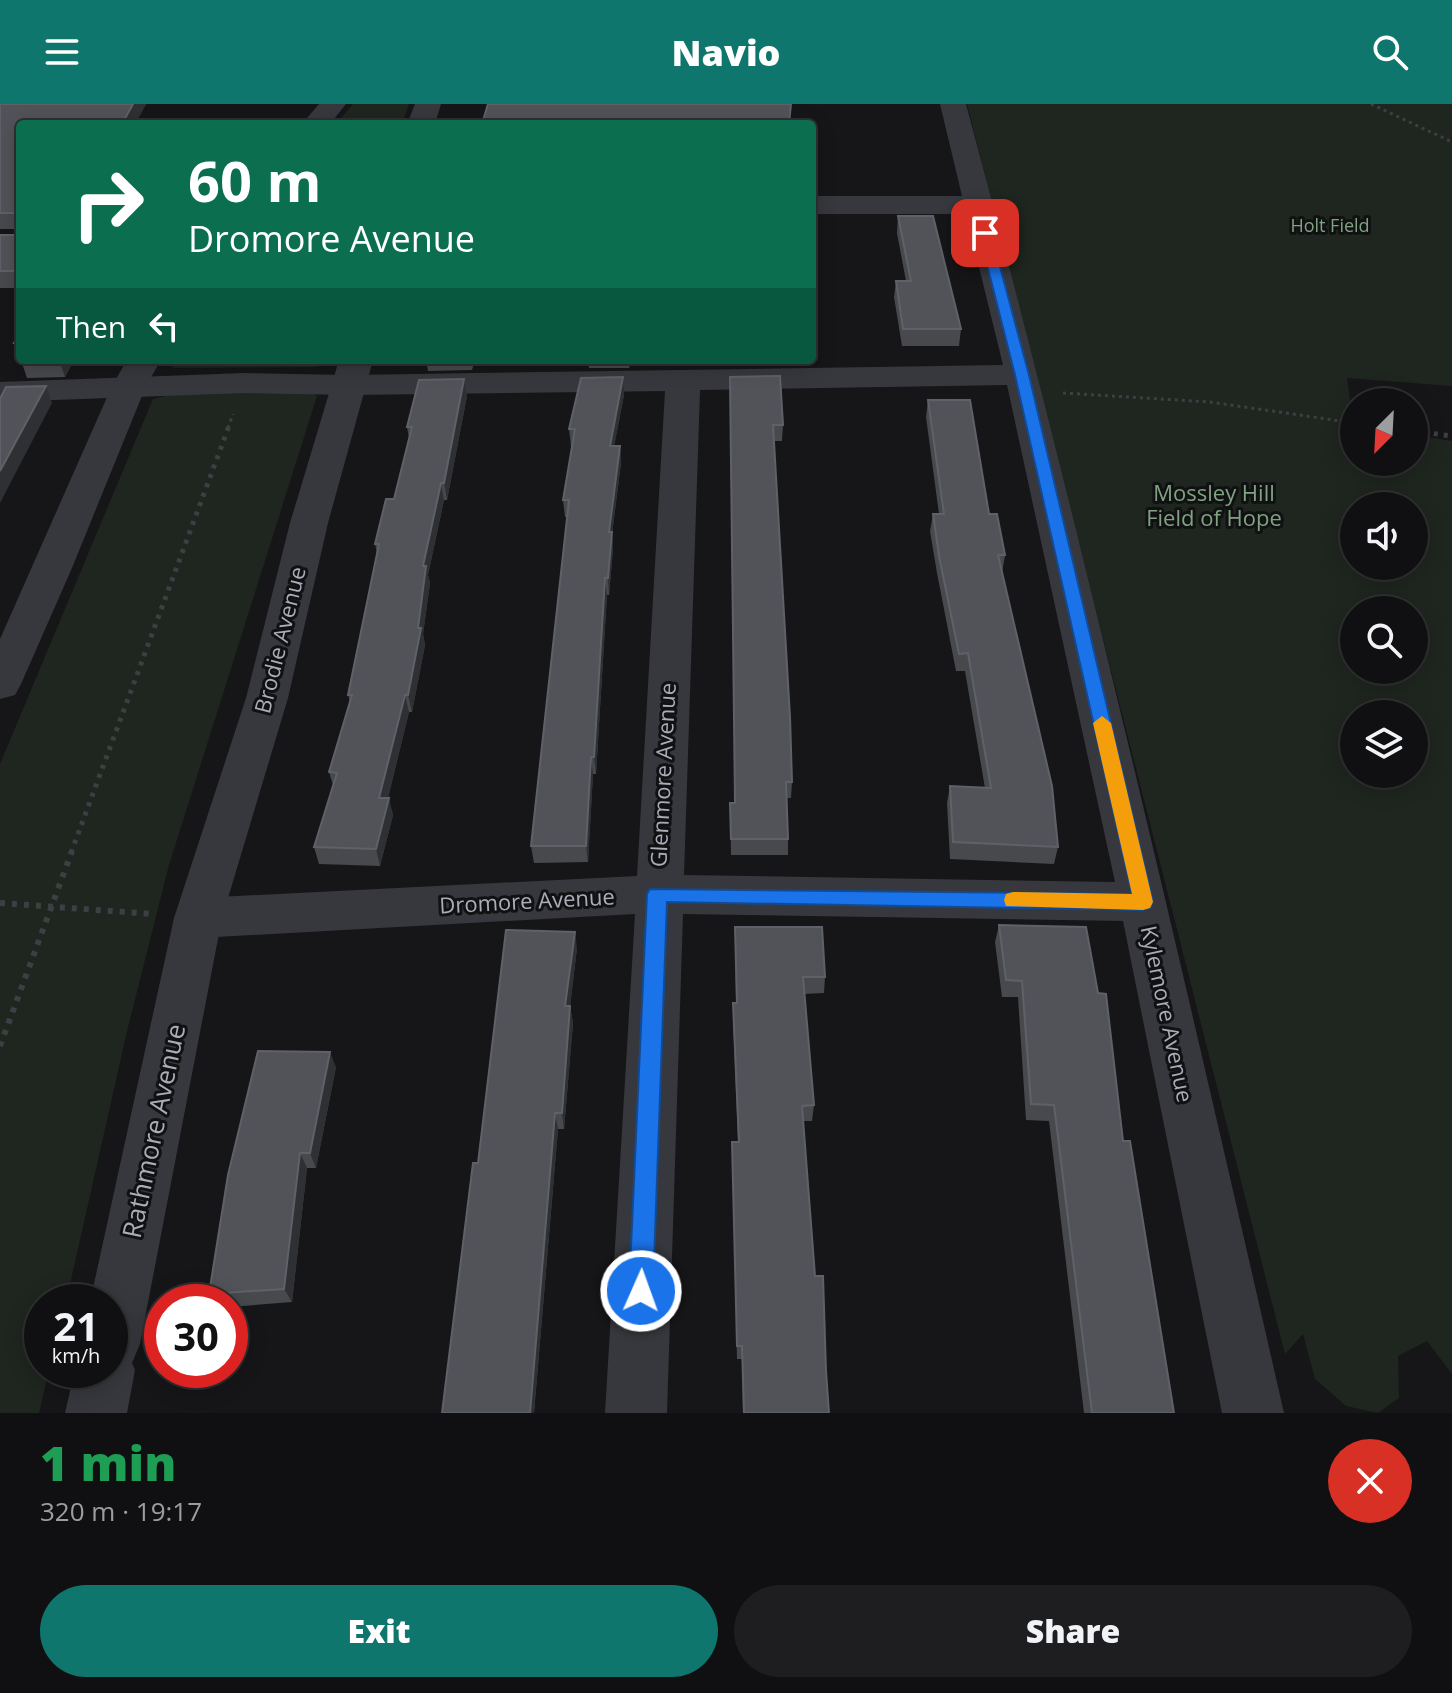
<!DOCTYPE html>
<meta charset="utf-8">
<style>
:root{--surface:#101012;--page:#1e1e20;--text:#f1f3f6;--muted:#9c9d9f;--line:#303032;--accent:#0f766e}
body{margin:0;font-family:"Open Sans",sans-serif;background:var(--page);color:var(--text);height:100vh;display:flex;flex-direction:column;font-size:30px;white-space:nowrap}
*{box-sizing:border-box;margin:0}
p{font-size:26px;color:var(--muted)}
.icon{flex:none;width:44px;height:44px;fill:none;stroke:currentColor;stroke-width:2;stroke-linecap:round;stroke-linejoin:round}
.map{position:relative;height:1309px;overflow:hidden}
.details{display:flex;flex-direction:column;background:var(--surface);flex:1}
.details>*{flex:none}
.guide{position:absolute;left:16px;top:16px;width:800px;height:244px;border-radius:8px;box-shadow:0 4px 20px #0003,0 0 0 2px var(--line);background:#0b6e4f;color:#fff;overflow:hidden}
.needle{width:52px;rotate:204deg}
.fabs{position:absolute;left:1340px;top:284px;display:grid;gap:16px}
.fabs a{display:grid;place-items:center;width:88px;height:88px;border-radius:50%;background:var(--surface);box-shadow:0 4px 20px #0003,0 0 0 2px var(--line);font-size:40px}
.speed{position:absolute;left:24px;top:1180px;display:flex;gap:16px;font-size:40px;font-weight:700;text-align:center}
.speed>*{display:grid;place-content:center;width:104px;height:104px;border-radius:50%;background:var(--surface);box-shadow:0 4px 20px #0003,0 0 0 2px var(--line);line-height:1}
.speed small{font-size:20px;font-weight:400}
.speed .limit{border:12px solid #d22;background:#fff;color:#111}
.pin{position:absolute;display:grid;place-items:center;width:68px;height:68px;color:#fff;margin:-34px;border-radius:16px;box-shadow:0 4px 12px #0006}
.me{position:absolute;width:88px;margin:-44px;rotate:2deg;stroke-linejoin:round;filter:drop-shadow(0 0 6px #0008)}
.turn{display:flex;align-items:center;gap:28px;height:168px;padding:0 40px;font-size:36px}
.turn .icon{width:104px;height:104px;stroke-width:2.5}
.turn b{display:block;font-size:56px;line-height:68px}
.then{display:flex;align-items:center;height:76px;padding:0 40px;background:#0003;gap:16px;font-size:30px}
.round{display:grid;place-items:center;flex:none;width:84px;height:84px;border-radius:42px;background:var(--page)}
.head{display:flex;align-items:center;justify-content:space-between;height:136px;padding:0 40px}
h1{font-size:48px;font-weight:800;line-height:60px;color:#1e9e55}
.action{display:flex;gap:16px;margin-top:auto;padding:16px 40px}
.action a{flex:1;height:92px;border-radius:48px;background:var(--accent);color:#fff;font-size:32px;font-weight:800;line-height:92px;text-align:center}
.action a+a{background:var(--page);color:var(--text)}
header{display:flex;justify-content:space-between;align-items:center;height:104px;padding:0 40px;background:var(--accent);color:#fff;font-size:36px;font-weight:800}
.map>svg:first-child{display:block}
.green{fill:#1e261f;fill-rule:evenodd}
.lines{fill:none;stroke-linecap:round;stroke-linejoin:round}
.path-far2{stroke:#3d3f44;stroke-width:3;stroke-dasharray:3 4;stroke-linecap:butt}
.path-far1{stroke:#3d3f44;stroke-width:5;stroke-dasharray:4 6;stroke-linecap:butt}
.path{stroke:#3d3f44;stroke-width:6;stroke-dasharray:5 7;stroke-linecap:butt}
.minor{fill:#37383d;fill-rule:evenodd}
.tertiary{fill:#37383d;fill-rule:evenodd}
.wall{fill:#47494d}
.shaded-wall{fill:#2f3033}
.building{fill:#525359;stroke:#5f6168;stroke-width:2}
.route{fill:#1a73e8;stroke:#114b97;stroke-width:2}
.slow{fill:#f59e0b}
.labels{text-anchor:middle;stroke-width:6;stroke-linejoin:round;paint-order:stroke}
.far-park-label{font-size:18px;fill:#7fa381;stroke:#111113}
.park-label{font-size:22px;fill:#7fa381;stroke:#111113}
.street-label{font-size:22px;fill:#a8adb8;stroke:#111113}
.near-street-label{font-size:26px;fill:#a8adb8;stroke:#111113}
</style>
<header><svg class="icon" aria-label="menu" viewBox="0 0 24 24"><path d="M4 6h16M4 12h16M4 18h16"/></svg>Navio<svg class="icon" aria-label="search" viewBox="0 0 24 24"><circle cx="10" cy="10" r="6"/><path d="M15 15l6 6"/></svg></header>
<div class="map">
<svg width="1452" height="1309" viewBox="0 0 1452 1309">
<rect width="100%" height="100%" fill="#161618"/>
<path class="green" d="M353,0H409L402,20H336Z
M967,0H1452V282L1347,274L1354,322V358H1414V331L1452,337V1270L1427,1237L1398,1252L1399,1294L1378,1309L1346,1302L1315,1275L1303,1230L1285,1250ZM1354,402H1414V462H1354ZM1354,506H1414V566H1354ZM1354,610H1414V670H1354Z
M170,256H327L316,263L174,264L168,260Z
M177,289H312L317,292L169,761L128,923L66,1198H42V1266H49L39,1309H0V660L153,295Z"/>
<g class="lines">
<path class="path-far2" d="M1371,0L1452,38
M1063,289L1210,298L1354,319
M228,324L233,310"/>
<path class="path-far1" d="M1414,327L1452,332
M71,749L229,322"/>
<path class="path" d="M0,799L153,810
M0,942L72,747"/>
<path class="minor" d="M940,0H966C1083,434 1184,871 1284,1309H1222L1123,817L683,810L667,1309H605L635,810L198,834L181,828L174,814L181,800L198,794L637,772L665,287L349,291L245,289L0,298V278L245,269L349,271L1003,261L966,110H812V92H962ZM1007,281L1115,778L684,771L700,286Z"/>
<path class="tertiary" d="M319,0H346L330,20H302Z
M415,0H441L435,20H407Z
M127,256H161L146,282L72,464L21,580L15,591L0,595V535L112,282Z
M339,256H373L328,419L288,594L222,814L140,1240L132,1259L135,1266L127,1309H65L75,1266H110V1198H90L174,814L246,594L290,419Z"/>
</g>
<path class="wall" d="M0,0H146L135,20H20V184H0V131H16V125H0Z
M898,112L961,225L959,242H902L894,193L896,177H906L897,129Z
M20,227V255L14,239Z
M21,256H74L65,273L27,274Z
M426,256H475L472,266L428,267Z
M588,256H631L629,264H589Z
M729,256H779V261L729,262Z
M730,273L783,321L782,337H774L792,678L791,694H786L788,735V751H731L730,699H735Z
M624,291L614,342H620L621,359L612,430L613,445L609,491H607L596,670H593L588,758L534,759L531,742L567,413H565L563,396L572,342H571L569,325Z
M467,292L447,396H444L428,471L430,479L423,530L425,541L412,608H409L388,694L393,711L380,762L319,760L314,743L333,681L329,668L350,598L348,591L377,449L375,440L394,395L409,334L407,323Z
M928,296L989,410L1005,451L1002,469L1058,743L1054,760L950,755L947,699L950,682L985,684L965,567H956L937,469L930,427L933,410H939L926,313Z
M999,821L1123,1037L1174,1309H1084L1049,1017L1026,1016L1018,893H1002L995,838Z
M735,840L825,873L824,889L804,890L814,1001L812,1017H803L815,1172L826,1267L829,1309H743L742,1255H737L732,1053L738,1038L733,915V899H736Z
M577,844L570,902L573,919L564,1025H558L534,1309H442L478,1059Z
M336,963L316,1064H307L292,1198L230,1203V1198H214L209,1190Z"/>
<path class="shaded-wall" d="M133,0H146L135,20H122Z
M59,256H74L65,273Z
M623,273L624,291L611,359L610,342Z
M464,275L467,292L447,396L444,379Z
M46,282L52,299L0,399V367Z
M620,342L621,359L612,430L613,445L609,491L608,474L609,428Z
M441,379L444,396L428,471L430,479L423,530L425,541L412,608L408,591L418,524L423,462Z
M605,474L607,491L596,670L594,653Z
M405,591L409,608L384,711L379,694Z
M591,653L593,670L588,758L586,742Z
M389,694L393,711L380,762L376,745Z
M575,828L577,844L568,919L565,902Z
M570,902L573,919L564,1025L562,1009Z
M330,948L336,963L316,1064L310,1049Z
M555,1009L558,1025L534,1309H530Z
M300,1049L307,1064L292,1198L284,1185Z"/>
<path class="building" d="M0,0H133L122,20H20V167H0V131H16V109H0Z
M488,0H791L789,20H482Z
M898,112H933L961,225H903L896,177H911Z
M20,227V239H14Z
M780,272L783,321H773L790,613L792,678H786L788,735H731L730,699H735L730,273Z
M623,273L610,342H620L609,428H612L608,474H605L594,653H591L586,742H531L569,396H563L575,325H569L581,274Z
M464,275L444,379H441L423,462H426L418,524H421L408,591H405L379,694H389L376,745L314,743L337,669L329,668L352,591H348L379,440H375L386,395H394L412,323H407L419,276Z
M46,282L0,367V295L6,283Z
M928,296H970L989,410H997L1005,451H998L1052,682L1058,743L953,738L950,682L991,684L968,549L959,550L939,452L933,410H944Z
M999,821L1086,823L1098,889L1106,890L1123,1037H1130L1174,1309H1092L1054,1001L1031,1000L1022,877L1006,876Z
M735,823H822L825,873H803L814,1001L802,1002L815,1172H823L826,1267L829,1309H744L742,1242H737L732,1038H739L733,899H737Z
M506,826L575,828L565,902H570L562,1009H555L530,1309H442L473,1059H478Z
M258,947L330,948L310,1049H300L284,1185L209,1190L228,1071Z"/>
<path class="route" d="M985,125L991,129L1029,271L1153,798L1150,804L1143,806L667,798L653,1187L650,1195L641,1199L633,1195L629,1187L647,790L650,785L1132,790L1015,271L979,129Z"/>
<path class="slow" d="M1102,612L1111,619L1153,798L1150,804L1143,806L1006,802L1004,796L1006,790L1013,788L1132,790L1093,619Z"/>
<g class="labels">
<g class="far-park-label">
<text x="1330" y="128">Holt Field</text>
</g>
<g class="park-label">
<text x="1214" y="397">Mossley Hill<tspan x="1214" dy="25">Field of Hope</tspan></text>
</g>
<g class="street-label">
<text transform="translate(280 536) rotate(-76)" y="8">Brodie Avenue</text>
<text transform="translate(663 671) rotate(-87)" y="8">Glenmore Avenue</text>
<text transform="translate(527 797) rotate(-3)" y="8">Dromore Avenue</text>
<text transform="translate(1167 910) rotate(78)" y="8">Kylemore Avenue</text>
</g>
<g class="near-street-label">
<text transform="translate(154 1027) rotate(-78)" y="9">Rathmore Avenue</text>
</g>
</g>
</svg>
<div class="fabs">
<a><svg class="needle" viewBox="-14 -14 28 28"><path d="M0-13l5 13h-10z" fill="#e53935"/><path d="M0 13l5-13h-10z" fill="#9c9d9f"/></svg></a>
<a><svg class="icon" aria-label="sound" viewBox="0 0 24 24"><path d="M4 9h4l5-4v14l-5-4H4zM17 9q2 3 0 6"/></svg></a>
<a><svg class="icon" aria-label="search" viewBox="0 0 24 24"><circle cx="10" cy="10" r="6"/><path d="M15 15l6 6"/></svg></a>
<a><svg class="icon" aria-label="layers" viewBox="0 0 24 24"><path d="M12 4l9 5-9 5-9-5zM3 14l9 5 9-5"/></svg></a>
</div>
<div class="speed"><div>21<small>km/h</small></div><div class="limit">30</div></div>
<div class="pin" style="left:985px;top:129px;background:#d93025"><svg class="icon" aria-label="arrive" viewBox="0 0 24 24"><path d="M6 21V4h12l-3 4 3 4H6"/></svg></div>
<svg class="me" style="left:641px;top:1187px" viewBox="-20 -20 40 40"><circle r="17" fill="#1a73e8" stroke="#fff" stroke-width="3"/><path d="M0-11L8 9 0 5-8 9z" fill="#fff"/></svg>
<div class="guide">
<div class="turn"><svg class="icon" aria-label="right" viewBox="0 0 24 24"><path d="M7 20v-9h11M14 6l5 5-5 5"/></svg><div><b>60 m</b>Dromore Avenue</div></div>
<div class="then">Then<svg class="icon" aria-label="left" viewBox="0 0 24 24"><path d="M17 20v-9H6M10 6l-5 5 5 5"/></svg></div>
</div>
</div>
<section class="details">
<div class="head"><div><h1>1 min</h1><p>320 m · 19:17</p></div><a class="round" style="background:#d93025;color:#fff"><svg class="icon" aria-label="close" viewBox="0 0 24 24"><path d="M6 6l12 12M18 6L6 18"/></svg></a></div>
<div class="action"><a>Exit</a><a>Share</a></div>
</section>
